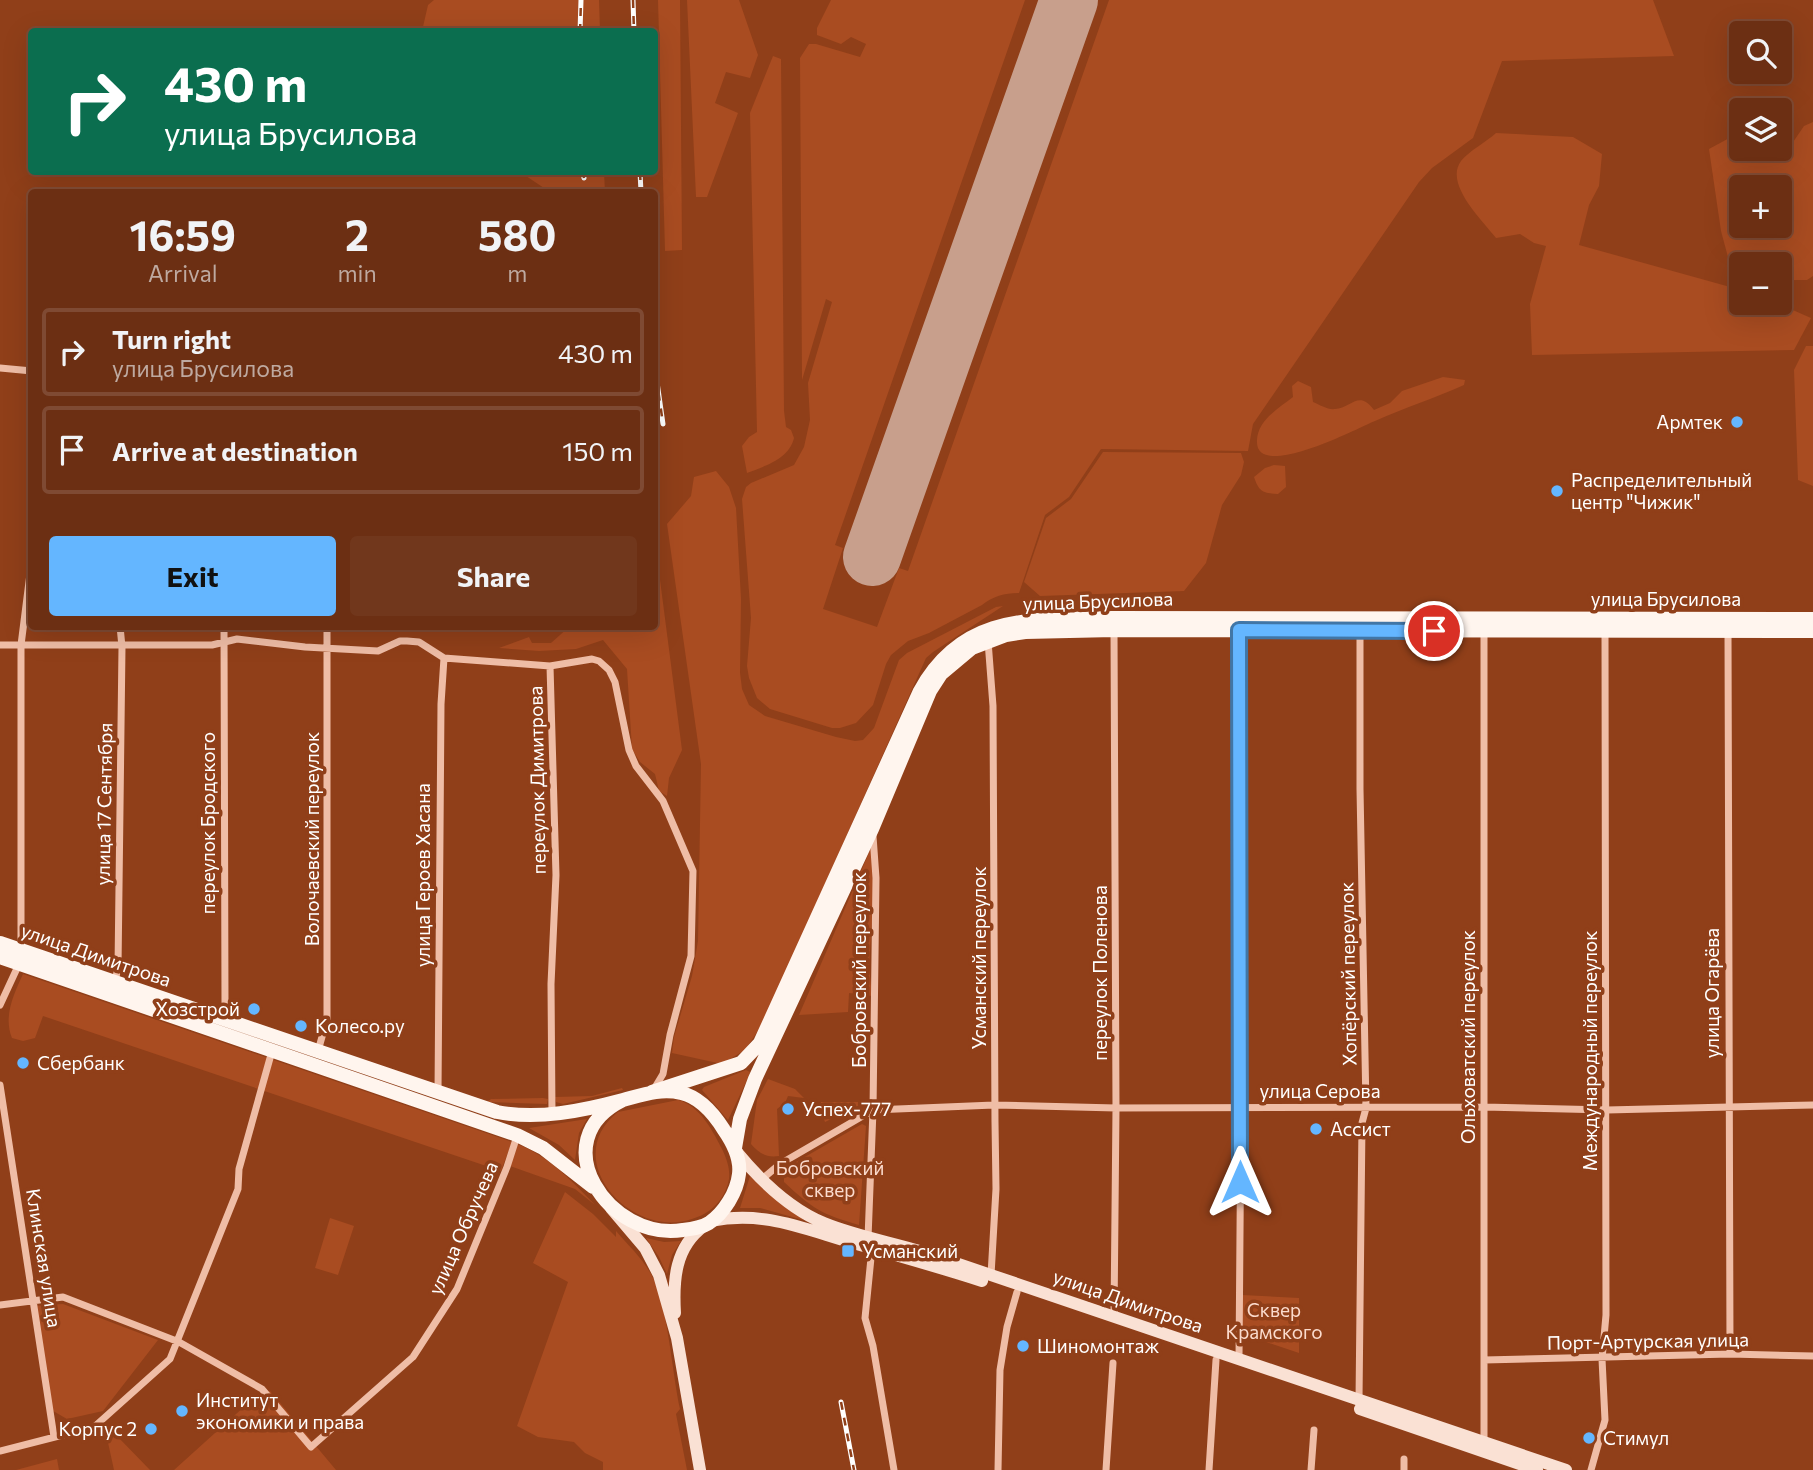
<!DOCTYPE html>
<meta charset="utf-8">
<style>
:root{--surface:#6c2f13;--page:#71371c;--text:#f1f3f6;--muted:#bea9a0;--line:#7f4a33;--accent:#64b6ff}
body{margin:0;font-family:Commissioner,sans-serif;background:var(--page);color:var(--text);height:100vh;display:flex;flex-direction:column;font-size:26px;white-space:nowrap}
*{box-sizing:border-box;margin:0}
p{font-size:23px;color:var(--muted)}
.icon{flex:none;width:38px;height:38px;fill:none;stroke:currentColor;stroke-width:2;stroke-linecap:round;stroke-linejoin:round}
.map{position:relative;flex:1;overflow:hidden}
.sheet{position:absolute;left:28px;top:189px;width:630px;height:441px;display:flex;flex-direction:column;background:var(--surface);border-radius:7px;box-shadow:0 7px 28px #0002,0 0 0 2px var(--line)}
.sheet>*{flex:none}
.hud{position:absolute;left:28px;top:28px;width:630px;height:147px;border-radius:7px;box-shadow:0 7px 28px #0002,0 0 0 2px var(--line);background:#0b6e4f;color:#fff;overflow:hidden}
.controls{position:absolute;left:1729px;top:21px;display:grid;gap:14px}
.controls a{display:grid;place-items:center;width:63px;height:63px;border-radius:7px;background:var(--surface);box-shadow:0 7px 28px #0002,0 0 0 2px var(--line);font-size:35px}
.pin{position:absolute;display:grid;place-items:center;width:60px;height:60px;color:#fff;margin:-30px;border:4px solid #fff;border-radius:50%;box-shadow:0 2px 7px #0007}
.me{position:absolute;width:77px;margin:-38px;rotate:0deg;stroke-linejoin:round;filter:drop-shadow(0 0 5px #0008)}
.turn{display:flex;align-items:center;gap:24px;height:147px;padding:0 21px;font-size:32px}
.turn .icon{width:91px;height:91px;stroke-width:2.5}
.turn b{display:block;font-size:49px;line-height:60px}
.eta{display:flex;justify-content:space-evenly;align-items:center;height:119px;text-align:center}
.eta b{font-size:42px;font-weight:700;line-height:49px}
.primary-button{display:flex;gap:14px;margin-top:auto;padding:14px 21px}
.primary-button a{flex:1;height:80px;border-radius:7px;background:var(--accent);color:#111;font-size:28px;font-weight:700;line-height:80px;text-align:center}
.primary-button a+a{background:var(--page);color:var(--text)}
ul{padding:0;list-style:none}
li{display:flex;align-items:center;gap:21px;height:88px;margin:0 14px 10px;padding:0 7px;border:4px solid var(--line);border-radius:7px}
li div{flex:1}
li b{display:block;font-size:26px}
li em{font-style:normal}
.map>svg:first-child{display:block}
.green{fill:#a94c21;fill-rule:evenodd}
.lines{fill:none;stroke-linecap:round;stroke-linejoin:round}
.runway{stroke:#c89f8c;stroke-width:58}
.street{stroke:#efbda6;stroke-width:7}
.secondary{stroke:#fae1d4;stroke-width:12}
.primary{stroke:#fff5ee;stroke-width:14}
.rail-casing{stroke:#fff;stroke-width:5}
.rail{stroke:#903f19;stroke-width:2.5;stroke-dasharray:8;stroke-linecap:butt}
.route-casing{stroke:#4176a6;stroke-width:18}
.route{stroke:#64b6ff;stroke-width:12}
.poi-dot{fill:#64b6ff;stroke:#903f19;stroke-width:2.5}
.labels{text-anchor:middle;stroke-width:7;stroke-linejoin:round;paint-order:stroke}
.poi-label{font-size:19px;fill:#fff;stroke:#903f19;text-anchor:start}
.street-label{font-size:19px;fill:#fff;stroke:#903f19}
.park-label{font-size:19px;fill:#fbdbcd;stroke:#903f19}
</style>
<div class="map">
<svg width="1813" height="1470" viewBox="0 0 1813 1470">
<rect width="100%" height="100%" fill="#903f19"/>
<path class="green" d="M434,0H599L600,31H422L428,5Z
M658,0H680L682,250L665,251Z
M687,0H739L758,55L750,78L726,72L715,103L738,113L707,197H696Z
M831,0H1025L835,545L843,548L823,609L877,627L899,568L908,571L1109,0H1653L1674,56L1502,61L1473,138L1432,168L1419,182L1253,424L1248,451L1101,449L1069,497L1045,515L1019,593C1005,593 993,596 982,605L929,633L908,641L891,655L886,664L873,705L856,723L840,728H832L770,709L757,698L749,678L747,666L751,618L742,499L746,487L751,483L794,465L804,447L810,420L808,383L832,302L826,299L802,380L800,58L809,44H816L860,57L866,44L851,37L841,44L817,35V28Z
M773,56L781,59L784,411L786,427L791,430L794,438C789,459 765,466 747,473L742,446L749,437L757,432L750,113Z
M1813,122V276L1807,280H1780V264H1741V275L1732,272L1721,231L1709,149L1733,136L1741,138V149H1778L1787,151L1804,126ZM1741,187H1780V226H1741Z
M1496,133L1573,137L1602,154L1599,186L1589,205L1579,245L1741,290V303H1777L1811,318L1794,350L1532,355L1530,304L1546,246L1534,243L1520,234L1496,238C1482,220 1444,184 1461,161C1469,151 1486,142 1496,133Z
M520,172H604L605,192H550Z
M1806,346H1813V486L1798,480L1794,370Z
M1443,377L1465,380L1464,385C1435,398 1404,408 1375,421C1360,427 1254,483 1257,440C1258,420 1279,408 1293,397L1292,386L1298,381L1311,387L1313,402C1320,405 1328,410 1335,409C1351,408 1359,389 1374,410L1390,403L1402,391Z
M1103,452L1241,453L1244,462L1241,475L1222,505L1206,563L1184,591L1040,596L1024,582L1046,518L1071,499Z
M1274,465L1285,466L1286,487L1278,494C1263,493 1259,492 1254,477L1265,468Z
M716,471L729,487L736,508L741,599L740,673L742,689L749,705L765,716L836,737L855,741L863,740L874,728L899,660L907,653L996,607L1003,606L933,652L926,658L762,1025L745,1050L722,1064L672,1053L674,1037L692,976L698,941L701,764L667,524L691,496L694,477Z
M655,541L682,750L669,778L667,796L659,791L655,774L640,762L632,749L627,669L603,640L576,649L539,651L499,648L529,637L532,643H551L569,627L654,626Z
M871,848L877,849L869,966L872,996L849,993L848,1012L799,1015Z
M23,974L512,1142L501,1171L43,1016L35,1038L23,1041L12,1038C3,1016 14,994 23,974Z
M746,1070L750,1072L748,1078L728,1120L702,1090L704,1087Z
M768,1079L795,1089L804,1098L788,1096L785,1103L777,1109L779,1156C766,1158 759,1153 751,1144L757,1100Z
M622,1088L623,1090L563,1104L556,1102L555,1097L592,1096Z
M543,1098L548,1099L547,1104L487,1102L491,1099Z
M678,1100C701,1106 713,1132 723,1151C731,1169 732,1180 722,1197C715,1208 705,1215 692,1219C631,1240 558,1159 618,1112Z
M821,1102H866L825,1122L821,1111Z
M587,1119L579,1133L575,1160L559,1145L529,1128Z
M862,1124L866,1126L859,1225C821,1214 813,1209 784,1182V1169Z
M517,1144C550,1157 571,1180 595,1205L575,1189L510,1166Z
M750,1176L803,1218V1220L760,1208H740Z
M565,1192L593,1214L616,1237V1231C628,1245 642,1258 651,1274C668,1304 672,1373 680,1409L676,1414L687,1470H603V1462L585,1453L574,1442L538,1437L517,1426L568,1282L533,1263Z
M330,1218L354,1226L338,1275L315,1268Z
M646,1238L664,1242L681,1241L672,1255L667,1274L659,1257Z
M1242,1295L1299,1298V1353L1242,1334Z
M63,1304L158,1340L103,1411L67,1419L48,1408L33,1306Z
M270,1391L336,1470H174L257,1395Z
M117,1436L150,1470H114L107,1438Z
M57,1459L59,1470H16Z"/>
<g class="lines">
<path class="runway" d="M872,557L1069,0"/>
<path class="street" d="M0,368L32,371
M1728,631L1730,1354
M988,641L993,706L995,1122L996,1189L991,1275
M0,645H212L237,639L305,647L378,651L400,641H407L419,642L444,658L550,666L592,659L599,661L609,670L615,682L629,750L636,766L663,801L693,871L691,956L670,1035L663,1074L654,1089
M550,666L556,875L551,984L552,1113
M21,949V645L32,558
M115,981L118,968L122,647L120,626
M0,1005L19,964
M222,1018L225,1004L224,626
M318,1051L327,1019V626
M0,1085L54,1437
M438,1093L441,704L444,658
M762,1179L780,1164L873,1110L994,1105L1116,1108L1484,1107L1607,1110L1813,1105
M868,1238L873,1110L876,878L873,836
M872,1248L865,1318L873,1346L894,1470
M0,1305L63,1297L179,1342L262,1389L311,1447L413,1357L457,1289L507,1167L517,1136
M1114,1316L1116,1108L1114,630
M1239,1359L1241,1106L1239,630
M1484,1360L1730,1354L1813,1356
M1359,1400L1362,1123L1366,1108L1360,789V631
M1484,1442V631
M0,1451L94,1427L170,1359L238,1189L239,1169L272,1051
M998,1470L1000,1370L1007,1327L1017,1292
M1106,1470L1113,1363
M1209,1470L1216,1360
M1311,1470L1314,1430
M1404,1470V1459
M1591,1470L1605,1420L1602,1359L1606,1315L1605,631"/>
<path class="secondary" d="M736,1151C759,1179 790,1209 824,1223C856,1236 890,1242 923,1252L1566,1470
M611,1208L645,1248L659,1275L677,1338L700,1470
M711,1221C763,1210 804,1229 853,1243C896,1255 939,1267 982,1281
M675,1313C673,1280 675,1247 704,1226
M1360,1409L1537,1470"/>
<path class="primary" d="M0,943L497,1112C538,1120 582,1111 623,1100C642,1095 661,1088 681,1093C700,1097 714,1114 724,1130C733,1143 741,1158 739,1174C737,1192 724,1213 709,1223C701,1228 692,1229 683,1230C609,1242 541,1140 623,1100
M0,957L517,1135L543,1148L593,1187
M652,1092L741,1063L760,1043L920,691C964,611 1035,620 1113,618L1813,619
M735,1148L740,1119L755,1079L872,829L930,691L941,674L972,648L1006,635L1025,632L1114,630L1813,631"/>
<g class="rail-casing">
<path id="rail" d="M633,0L634,32
M580,32L581,0
M583,172L584,178
M640,172L641,192
M654,361L663,424
M841,1402L854,1470"/>
</g>
<use href="#rail" class="rail"/>
</g>
<g class="lines">
<g class="route-casing">
<path id="route" d="M1240,1182L1239,630L1434,631"/>
</g>
<use href="#route" class="route"/>
</g>
<g class="poi-dot">
<circle cx="1737" cy="422" r="7"/>
<circle cx="1557" cy="491" r="7"/>
<circle cx="254" cy="1009" r="7"/>
<circle cx="301" cy="1026" r="7"/>
<circle cx="23" cy="1063" r="7"/>
<circle cx="788" cy="1109" r="7"/>
<circle cx="1316" cy="1129" r="7"/>
<rect x="841" y="1244" width="14" height="14" rx="3.5"/>
<circle cx="1023" cy="1346" r="7"/>
<circle cx="182" cy="1411" r="7"/>
<circle cx="151" cy="1429" r="7"/>
<circle cx="1589" cy="1438" r="7"/>
</g>
<g class="labels">
<g class="poi-label">
<text x="1723" y="429" text-anchor="end">Армтек</text>
<text x="1571" y="487">Распределительный<tspan x="1571" dy="22">центр "Чижик"</tspan></text>
<text x="240" y="1016" text-anchor="end">Хозстрой</text>
<text x="315" y="1033">Колесо.ру</text>
<text x="37" y="1070">Сбербанк</text>
<text x="802" y="1116">Успех-777</text>
<text x="1330" y="1136">Ассист</text>
<text x="862" y="1258">Усманский</text>
<text x="1037" y="1353">Шиномонтаж</text>
<text x="196" y="1407">Институт<tspan x="196" dy="22">экономики и права</tspan></text>
<text x="137" y="1436" text-anchor="end">Корпус 2</text>
<text x="1603" y="1445">Стимул</text>
</g>
<g class="street-label">
<text x="1666" y="606">улица Брусилова</text>
<text transform="translate(1098 601) rotate(-2)" y="7">улица Брусилова</text>
<text transform="translate(537 780) rotate(-91)" y="7">переулок Димитрова</text>
<text transform="translate(104 804) rotate(-89)" y="7">улица 17 Сентября</text>
<text transform="translate(208 823) rotate(-90)" y="7">переулок Бродского</text>
<text transform="translate(312 839) rotate(-90)" y="7">Волочаевский переулок</text>
<text transform="translate(423 875) rotate(-90)" y="7">улица Героев Хасана</text>
<text transform="translate(96 955) rotate(19)" y="7">улица Димитрова</text>
<text transform="translate(979 958) rotate(-90)" y="7">Усманский переулок</text>
<text transform="translate(859 970) rotate(-90)" y="7">Бобровский переулок</text>
<text transform="translate(1100 973) rotate(-90)" y="7">переулок Поленова</text>
<text transform="translate(1348 974) rotate(-91)" y="7">Хопёрский переулок</text>
<text transform="translate(1712 993) rotate(-90)" y="7">улица Огарёва</text>
<text transform="translate(1468 1037) rotate(-90)" y="7">Ольховатский переулок</text>
<text transform="translate(1590 1051) rotate(-90)" y="7">Международный переулок</text>
<text x="1320" y="1098">улица Серова</text>
<text transform="translate(463 1228) rotate(-66)" y="7">улица Обручева</text>
<text transform="translate(44 1258) rotate(81)" y="7">Клинская улица</text>
<text transform="translate(1128 1301) rotate(19)" y="7">улица Димитрова</text>
<text transform="translate(1648 1341) rotate(-1)" y="7">Порт-Артурская улица</text>
</g>
<g class="park-label">
<text x="830" y="1175">Бобровский<tspan x="830" dy="22">сквер</tspan></text>
<text x="1274" y="1317">Сквер<tspan x="1274" dy="22">Крамского</tspan></text>
</g>
</g>
</svg>
<div class="controls">
<a><svg class="icon" aria-label="search" viewBox="0 0 24 24"><circle cx="10" cy="10" r="6"/><path d="M15 15l6 6"/></svg></a>
<a><svg class="icon" aria-label="layers" viewBox="0 0 24 24"><path d="M12 4l9 5-9 5-9-5zM3 14l9 5 9-5"/></svg></a>
<a>+</a>
<a>−</a>
</div>
<div class="pin" style="left:1434px;top:631px;background:#d93025"><svg class="icon" aria-label="arrive" viewBox="0 0 24 24"><path d="M6 21V4h12l-3 4 3 4H6"/></svg></div>
<svg class="me" style="left:1240px;top:1182px" viewBox="-20 -20 40 40"><path d="M0-17L14 15 0 8-14 15z" fill="#64b6ff" stroke="#fff" stroke-width="4"/></svg>
<div class="hud">
<div class="turn"><svg class="icon" aria-label="right" viewBox="0 0 24 24"><path d="M7 20v-9h11M14 6l5 5-5 5"/></svg><div><b>430 m</b>улица Брусилова</div></div>
</div>
<section class="sheet">
<div class="eta">
<div><b>16:59</b><p>Arrival</p></div>
<div><b>2</b><p>min</p></div>
<div><b>580</b><p>m</p></div>
</div>
<ul>
<li><svg class="icon" aria-label="right" viewBox="0 0 24 24"><path d="M7 20v-9h11M14 6l5 5-5 5"/></svg><div><b>Turn right</b><p>улица Брусилова</p></div><em>430 m</em></li>
<li><svg class="icon" aria-label="arrive" viewBox="0 0 24 24"><path d="M6 21V4h12l-3 4 3 4H6"/></svg><div><b>Arrive at destination</b></div><em>150 m</em></li>
</ul>
<div class="primary-button"><a>Exit</a><a>Share</a></div>
</section>
</div>
